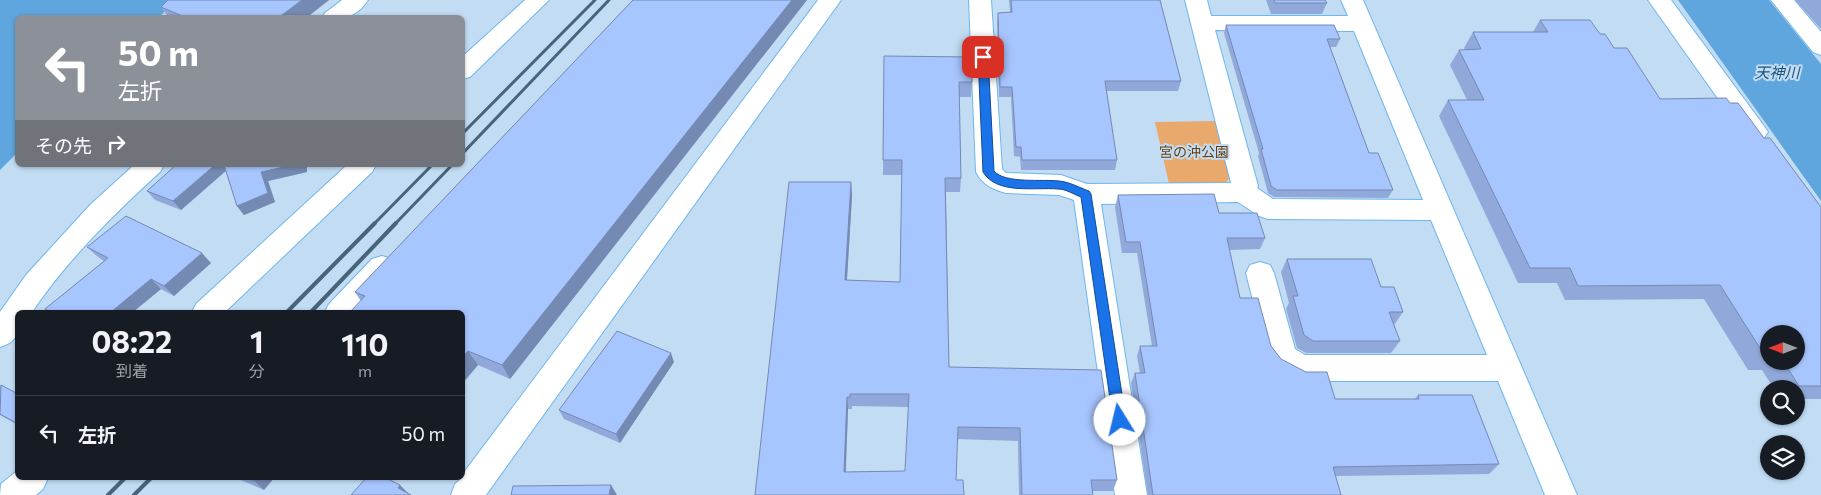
<!DOCTYPE html>
<html lang="ja">
<meta charset="utf-8">
<style>
:root{--surface:#171b24;--page:#242831;--text:#f1f3f6;--muted:#9ea1a6;--line:#363941}
body{margin:0;font-family:Commissioner,"Noto Sans JP",sans-serif;background:var(--page);color:var(--text);height:100vh;display:flex;flex-direction:column;font-size:19px;white-space:nowrap}
*{box-sizing:border-box;margin:0}
p{font-size:16px;color:var(--muted)}
.icon{flex:none;width:28px;height:28px;fill:none;stroke:currentColor;stroke-width:2;stroke-linecap:round;stroke-linejoin:round}
.map{position:relative;flex:1;overflow:hidden}
.drawer{position:absolute;left:15px;top:310px;width:450px;height:170px;display:flex;flex-direction:column;background:var(--surface);border-radius:8px;box-shadow:0 1px 4px #0004}
.drawer>*{flex:none}
.guide{position:absolute;left:15px;top:15px;width:450px;height:152px;border-radius:8px;box-shadow:0 1px 4px #0004;background:#8c9099;color:#fff;overflow:hidden}
.needle{width:32px;rotate:270deg}
.fabs{position:absolute;left:1760px;top:325px;display:grid;gap:10px}
.fabs a{display:grid;place-items:center;width:45px;height:45px;border-radius:50%;background:var(--surface);box-shadow:0 1px 4px #0004;font-size:25px}
.pin{position:absolute;display:grid;place-items:center;width:42px;height:42px;color:#fff;margin:-21px;border-radius:10px;box-shadow:0 2px 8px #0006}
.me{position:absolute;width:55px;margin:-28px;rotate:351deg;stroke-linejoin:round;filter:drop-shadow(0 0 4px #0008)}
.turn{display:flex;align-items:center;gap:18px;height:105px;padding:0 20px;font-size:22px}
.turn .icon{width:65px;height:65px;stroke-width:2.5}
.turn b{display:block;font-size:35px;line-height:42px}
.then{display:flex;align-items:center;height:48px;padding:0 20px;background:#0003;gap:10px;font-size:19px}
.eta{display:flex;justify-content:space-evenly;align-items:center;height:85px;text-align:center}
.eta b{font-size:30px;font-weight:700;line-height:35px}
ul{padding:0;list-style:none}
li{display:flex;align-items:center;gap:15px;height:75px;padding:0 20px;border-top:1px solid var(--line)}
li div{flex:1}
li b{display:block;font-size:19px}
li em{font-style:normal}
.map>svg:first-child{display:block}
.green{fill:#e9a96d}
.water{fill:#5ea6dd}
.lines{fill:none;stroke-linecap:round;stroke-linejoin:round}
.minor-casing{stroke:#6eb6ee;stroke-width:2}
.minor{fill:#fff;fill-rule:evenodd}
.rail-far1{stroke:#47647b;stroke-width:3}
.rail{stroke:#47647b;stroke-width:4}
.wall{fill:#90a9da;fill-rule:evenodd}
.shaded-wall{fill:#758ab2}
.building{fill:#a7c5fe;stroke:#758ab2;fill-rule:evenodd}
.route{fill:#1a73e8;stroke:#114b97}
.labels{text-anchor:middle;stroke-width:4;stroke-linejoin:round;paint-order:stroke}
.park-label{font-size:14px;fill:#683e0f;stroke:#c1dcf3}
.water-label{font-size:15px;font-style:italic;fill:#1e5278;stroke:#c1dcf3}
</style>
<div class="map">
<svg width="1821" height="495" viewBox="0 0 1821 495">
<rect width="100%" height="100%" fill="#c1dcf3"/>
<path class="green" d="M1218,121L1233,171L1226,183L1169,184L1155,122Z"/>
<path class="water" d="M0,0H177L159,17L18,18L17,153L0,170Z
M1678,0H1769L1821,64V201Z"/>
<g class="lines">
<g class="minor-casing">
<path id="minor" d="M342,0H368C356,19 342,18 322,18L325,13Z
M525,0H549L470,77L462,79V57Z
M818,0H841L486,495H451L455,484L462,478V475Z
M969,0H991L1002,169L1006,173L1061,175L1087,184L1231,183L1185,0H1207L1211,16H1348L1341,0H1363L1577,495H1545L1498,381H1300C1286,376 1274,369 1267,356L1246,273L1250,265L1260,262L1270,265L1274,273L1295,349L1305,355H1487L1431,220L1268,219L1259,216L1238,202L1101,204L1147,495H1115L1074,200L1059,195L1006,193C992,189 983,185 976,172ZM1215,30L1354,31L1423,200L1273,199L1257,188L1258,186Z
M1648,0H1671L1764,126L1768,132L1764,138L1755,141L1746,138Z
M1771,0H1794L1821,32V55L1813,52Z
M134,165H164L160,172C113,215 67,260 32,312H18C18,331 20,341 0,347V312L26,275L90,205Z
M347,165H376L372,172L225,312H192L196,304Z
M382,256L392,259L396,267L392,275L357,312H325L329,304L372,259Z
M18,470V478H48L43,489L36,495H0L1,484Z"/>
</g>
<use href="#minor" class="minor"/>
<path class="rail-far1" d="M462,134L595,0
M462,154L609,0
M374,224L432,165
M395,224L452,165"/>
<path class="rail" d="M287,312L375,223
M311,312L396,223
M108,495L125,478
M134,495L151,478"/>
</g>
<path class="wall" d="M168,0H329L306,18H169L161,7Z
M633,0H807L510,379L478,365L462,384V312L361,301L355,292Z
M1009,0H1160L1181,81L1178,91H1106L1117,160L1115,170H1021L1020,157L1014,156L1011,97H999L997,22L998,13L1010,12Z
M1266,0H1325L1327,3L1322,14H1271Z
M1795,0H1821V29Z
M1540,20L1600,34L1614,48L1660,99L1730,103L1764,138L1821,207V399H1796V389H1774L1762,370H1748L1704,299L1565,300L1557,283H1518L1439,116L1448,100H1467L1450,65L1459,50H1465L1464,48L1473,32H1533ZM1769,334L1796,361H1769Z
M1226,25L1340,39L1336,47H1330L1369,153L1393,190L1388,198L1274,197L1268,193L1258,156L1259,153L1224,33Z
M884,56L972,82L971,97H959L961,178L960,192H946L949,367L1117,480L1113,491H1093V495H1019L1018,441L957,439L956,480L755,495L851,182L852,196L847,280L900,282L902,175H883ZM852,406L909,407L905,471L846,472L848,409H852Z
M176,165H307V172L268,181L275,202L244,215L237,206L226,171L181,210L155,200L147,191Z
M1118,195L1219,213L1265,238L1260,249L1229,250L1240,298L1271,346L1281,359L1335,399H1415L1418,395L1499,464L1489,474L1335,476L1341,495H1148L1131,383L1135,373H1140L1137,356L1140,346H1152L1137,253H1122L1115,207Z
M87,247L211,263L174,296L161,289L133,312H49L45,309L104,261L98,257Z
M1287,259L1381,287L1403,312L1394,325L1400,341L1391,353H1306L1297,348L1286,309L1289,303L1281,272Z
M674,362L620,443L564,419L559,410Z
M0,386L18,394V425L0,415Z
M236,478H274L264,490Z"/>
<path class="shaded-wall" d="M302,0H329L306,18H278Z
M792,0H807L510,379L502,365Z
M215,165H227L229,168L181,210L173,201Z
M293,165H307V172L268,181L275,202L244,215L237,206L261,172Z
M851,182L852,196L846,294L845,280Z
M202,253L211,263L174,296L164,286Z
M151,279L161,289L133,312H111Z
M468,351L478,365L462,384V358Z
M671,353L674,362L620,443L616,434Z
M847,397L848,409L845,483L844,472Z
M258,478H274L264,490L254,481Z
M400,485L408,493L407,495L398,488Z
M611,485L617,495H609Z"/>
<path class="building" d="M168,0H302L278,18H187L161,7Z
M633,0H792L502,365L468,351L462,358V312H350L365,296L355,292Z
M1011,0H1160L1181,81H1105L1117,160H1022L1021,147H1016L1012,87H1000L998,13L1012,12Z
M1274,0H1325L1327,3H1275Z
M1540,20H1590L1600,34H1605L1614,48H1627L1660,99L1726,98L1730,103H1738L1764,138H1770L1821,207V386H1799L1783,361H1796V334H1769V356H1765L1720,285L1578,286L1570,268H1530L1448,100H1484L1459,50L1481,49L1473,32H1548Z
M1226,25H1334L1340,39H1327L1369,153H1378L1393,190H1277L1271,186L1261,149H1263Z
M884,56L971,57L972,82H959L961,178H945L949,367L1101,370L1117,480H1091L1093,495H1022L1020,428L958,427L956,480H963L964,495H755L789,182H851L845,280L900,282L902,160H883ZM850,394H909L905,471L844,472L847,397H850Z
M176,165H215L173,201L147,191Z
M224,165H293L261,172L268,193L237,206Z
M1214,194L1219,213H1257L1265,238H1227L1240,298H1258L1271,346L1281,359L1306,372H1327L1335,399H1419L1418,395H1472L1499,464L1333,467L1341,495H1153L1135,373H1145L1140,346H1157L1140,242H1126L1118,195Z
M126,216L202,253L164,286L151,279L111,312H51L45,309L108,258L87,247Z
M1287,259H1371L1381,287H1394L1403,312H1389L1400,341H1313L1304,335L1293,296H1298Z
M617,331L671,353L616,434L559,410Z
M1,385L18,394V424L0,414Z
M245,478H258L254,481Z
M366,478H386L400,485L398,488L411,495H351Z
M611,485L609,495H511L513,486Z"/>
<path class="route" d="M983,54L988,57L994,171C1005,184 1043,179 1059,181C1070,182 1080,188 1089,191L1091,194L1126,420L1124,424L1120,426L1115,424L1113,420L1081,197C1073,194 1066,189 1058,189C1035,187 997,195 983,172L978,57Z"/>
<g class="labels">
<g class="park-label">
<text x="1194" y="157">宮の沖公園</text>
</g>
<g class="water-label">
<text x="1777" y="78">天神川</text>
</g>
</g>
</svg>
<div class="fabs">
<a><svg class="needle" viewBox="-14 -14 28 28"><path d="M0-13l5 13h-10z" fill="#e53935"/><path d="M0 13l5-13h-10z" fill="#9ea1a6"/></svg></a>
<a><svg class="icon" aria-label="search" viewBox="0 0 24 24"><circle cx="10" cy="10" r="6"/><path d="M15 15l6 6"/></svg></a>
<a><svg class="icon" aria-label="layers" viewBox="0 0 24 24"><path d="M12 4l9 5-9 5-9-5zM3 14l9 5 9-5"/></svg></a>
</div>
<div class="pin" style="left:983px;top:57px;background:#d93025"><svg class="icon" aria-label="arrive" viewBox="0 0 24 24"><path d="M6 21V4h12l-3 4 3 4H6"/></svg></div>
<svg class="me" style="left:1120px;top:420px" viewBox="-20 -20 40 40"><circle r="19" fill="#fff"/><path d="M0-13L10 11 0 6-10 11z" fill="#1a73e8"/></svg>
<div class="guide">
<div class="turn"><svg class="icon" aria-label="left" viewBox="0 0 24 24"><path d="M17 20v-9H6M10 6l-5 5 5 5"/></svg><div><b>50 m</b>左折</div></div>
<div class="then">その先<svg class="icon" aria-label="right" viewBox="0 0 24 24"><path d="M7 20v-9h11M14 6l5 5-5 5"/></svg></div>
</div>
<section class="drawer">
<div class="eta">
<div><b>08:22</b><p>到着</p></div>
<div><b>1</b><p>分</p></div>
<div><b>110</b><p>m</p></div>
</div>
<ul>
<li><svg class="icon" aria-label="left" viewBox="0 0 24 24"><path d="M17 20v-9H6M10 6l-5 5 5 5"/></svg><div><b>左折</b></div><em>50 m</em></li>
</ul>
</section>
</div>
